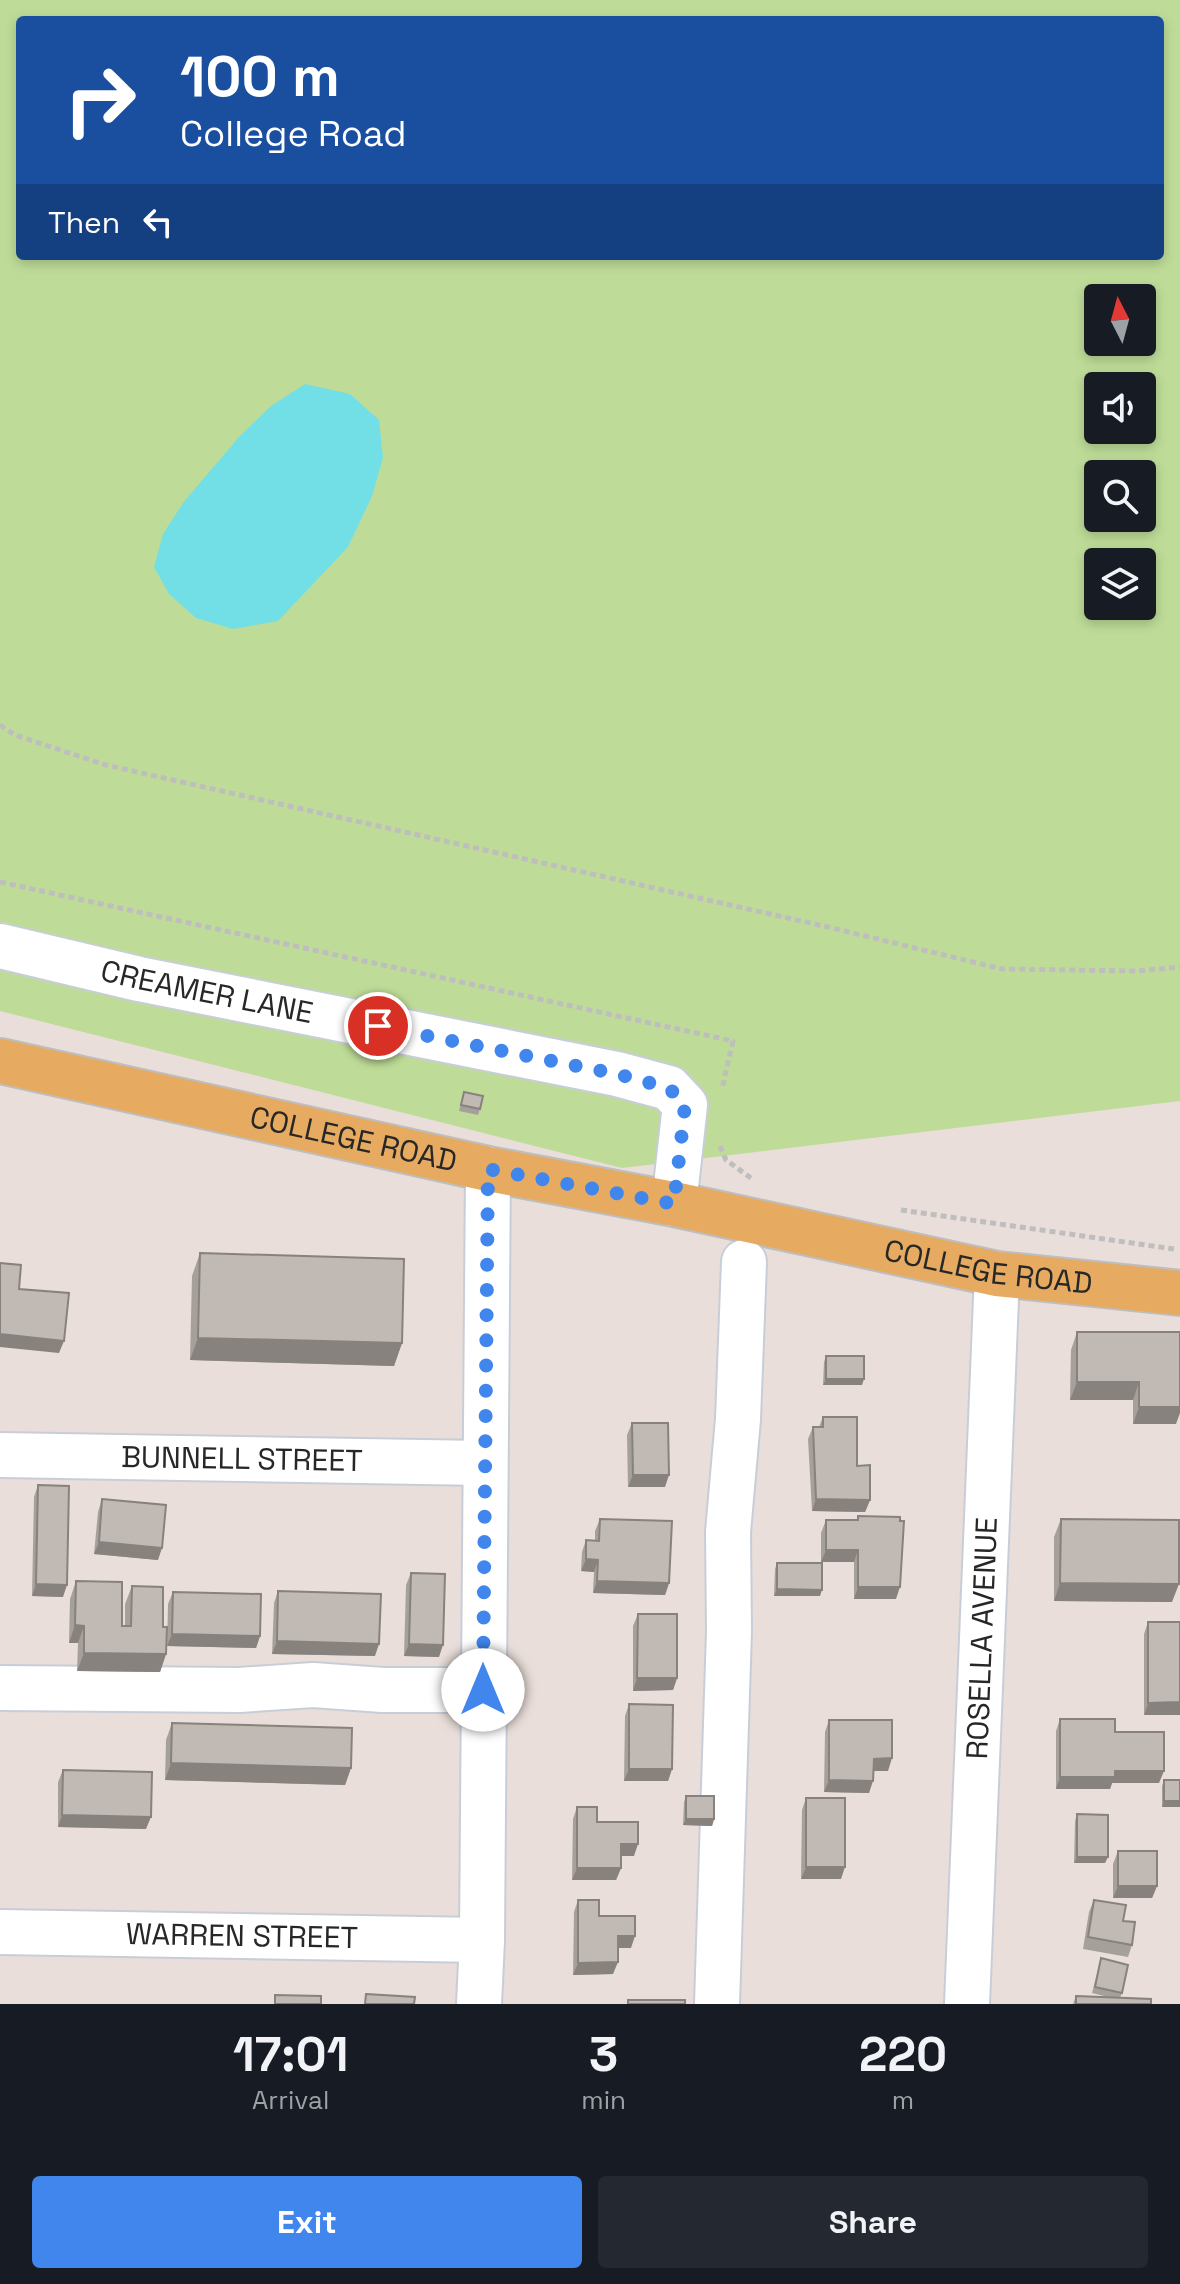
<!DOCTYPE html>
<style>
:root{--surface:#171b24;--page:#242831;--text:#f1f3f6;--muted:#9ea1a6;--accent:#4186ed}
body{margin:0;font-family:"Space Grotesk",sans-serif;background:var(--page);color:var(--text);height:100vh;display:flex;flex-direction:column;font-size:30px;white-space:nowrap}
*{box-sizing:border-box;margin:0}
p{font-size:26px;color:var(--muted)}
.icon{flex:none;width:44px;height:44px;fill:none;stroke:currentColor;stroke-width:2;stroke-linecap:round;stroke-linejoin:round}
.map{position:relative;height:2004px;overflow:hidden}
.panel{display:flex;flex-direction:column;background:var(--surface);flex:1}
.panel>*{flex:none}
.guide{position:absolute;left:16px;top:16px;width:1148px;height:244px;border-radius:8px;box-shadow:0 4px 12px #0003;background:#1a4fa0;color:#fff;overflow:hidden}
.needle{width:52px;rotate:354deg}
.tools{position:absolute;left:1084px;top:284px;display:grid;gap:16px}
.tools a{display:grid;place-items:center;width:72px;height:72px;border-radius:8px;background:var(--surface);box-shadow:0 4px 12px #0003;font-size:40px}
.pin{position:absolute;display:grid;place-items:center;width:68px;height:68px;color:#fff;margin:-34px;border:4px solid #fff;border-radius:50%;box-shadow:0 2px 8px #0007}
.me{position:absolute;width:88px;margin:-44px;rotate:0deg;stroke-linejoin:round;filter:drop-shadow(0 0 6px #0008)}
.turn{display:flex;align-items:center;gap:28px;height:168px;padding:0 32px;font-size:36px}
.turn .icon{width:104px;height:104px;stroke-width:2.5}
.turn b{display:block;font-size:56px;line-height:68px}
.then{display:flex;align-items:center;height:76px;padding:0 32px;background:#0003;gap:16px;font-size:30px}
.eta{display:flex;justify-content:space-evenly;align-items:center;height:136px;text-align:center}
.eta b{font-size:48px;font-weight:700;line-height:56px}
.primary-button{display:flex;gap:16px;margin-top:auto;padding:16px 32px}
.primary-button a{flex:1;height:92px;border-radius:8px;background:var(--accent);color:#fff;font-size:32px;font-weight:700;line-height:92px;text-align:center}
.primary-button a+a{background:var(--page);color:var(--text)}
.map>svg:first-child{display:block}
.green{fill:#bedc98;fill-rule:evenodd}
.water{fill:#71dfe5}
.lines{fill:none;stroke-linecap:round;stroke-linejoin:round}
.minor-casing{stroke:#c7ced8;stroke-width:48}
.major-casing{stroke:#bebebe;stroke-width:48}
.path{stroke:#bebebe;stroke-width:5;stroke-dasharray:6 4;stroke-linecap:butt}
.minor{stroke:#fff;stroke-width:44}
.major{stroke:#e6aa60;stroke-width:44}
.wall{fill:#a6a09b}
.shaded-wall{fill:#87827e}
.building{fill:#c1bab4;stroke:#87827e;stroke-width:2}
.route{stroke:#4186ed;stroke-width:14;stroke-dasharray:0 25.2}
.labels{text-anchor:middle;stroke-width:7;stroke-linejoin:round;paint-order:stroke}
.street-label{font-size:30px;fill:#272727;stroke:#fff}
</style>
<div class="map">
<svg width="1180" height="2004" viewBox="0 0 1180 2004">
<rect width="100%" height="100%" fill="#e9ded9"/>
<path class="green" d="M0,0H1180V1101L622,1168L0,1011ZM20,20H1160V256H20ZM1098,298H1142V342H1098ZM1098,386H1142V430H1098ZM1098,474H1142V518H1098ZM1098,562H1142V606H1098Z"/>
<path class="water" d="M305,384L350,394L379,420L383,458L372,496L348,547L278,621L233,629L196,618L169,594L154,567L163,534L183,503L238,438L271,406Z"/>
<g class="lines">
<g class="minor-casing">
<g id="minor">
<path id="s1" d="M0,946L139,979L617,1074L669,1088L685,1105L674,1204"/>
<path id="s2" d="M0,1455L484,1463"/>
<path d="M0,1688L239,1690L313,1685L383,1690H483"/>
<path id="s3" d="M0,1932L482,1940"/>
<path d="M479,2004L482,1940L488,1169"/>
<path d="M717,2004L729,1631L728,1532L738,1419L744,1262"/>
<path id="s4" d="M967,2004L997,1274"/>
</g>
</g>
<g class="major-casing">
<g id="major">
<path id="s5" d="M0,1061L488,1169L674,1204L997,1274L1180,1293"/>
</g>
</g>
<path class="path" d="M0,725L15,735L106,765L828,927L1002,969L1137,971L1180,967
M0,882L733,1041L722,1089
M720,1146L726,1160L751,1178
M901,1210L1174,1249"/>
<use href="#minor" class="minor"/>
<use href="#major" class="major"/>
</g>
<path class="wall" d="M464,1092L480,1109L478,1115L459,1111Z
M200,1253L402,1343L394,1366L190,1360L192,1276Z
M1077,1332H1180L1176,1424H1133V1400H1070L1071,1350Z
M826,1356L862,1385H823L824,1362Z
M823,1417L870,1500L865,1512L812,1511L808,1439L813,1427H819Z
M632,1423L665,1487H628L627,1435Z
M38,1485L63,1597L32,1596L34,1497Z
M102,1499L158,1560L94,1554L98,1512Z
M858,1516L896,1599H854V1562H821V1533L826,1520H857Z
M600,1519L669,1583L665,1595L593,1593L594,1572L581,1571L582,1552L586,1540L595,1541V1531Z
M1061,1519L1172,1602L1054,1601V1537Z
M777,1563L820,1596H774L775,1569Z
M411,1573L439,1657L404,1656L406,1585Z
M76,1581L122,1626H125V1604L132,1586L163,1627L166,1654L160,1672L77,1671L78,1643H69L70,1599Z
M278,1591L375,1656L272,1654L274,1603Z
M173,1592L260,1636L256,1648L167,1646L168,1604Z
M638,1614L677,1678L673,1690L633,1691V1626Z
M1148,1622H1180L1144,1715V1634Z
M629,1704L672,1769L668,1781H624L625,1716Z
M1060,1719L1115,1732L1159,1783H1112L1110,1789H1056V1731Z
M829,1720L888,1771H873L869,1793L824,1792L825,1732Z
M172,1723L351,1768L345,1785L165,1780L166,1740Z
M63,1770L146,1829L58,1827V1782Z
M1164,1780H1180V1807H1162V1786Z
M686,1796L714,1819L712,1826L683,1825L684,1802Z
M806,1798L841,1879H801L802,1810Z
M577,1807L597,1822L634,1856H621V1868L616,1880H572L573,1819Z
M1077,1814L1105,1863H1074L1075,1821Z
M1118,1851L1157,1886L1152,1898H1113V1864Z
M578,1900L599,1916L631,1948H618L613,1974L573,1975L574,1912Z
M1094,1900L1132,1945L1128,1957L1083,1949L1089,1912Z
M1101,1958L1122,1993L1120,1998L1151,2004H1073L1076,1996L1112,1998L1092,1993Z"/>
<path class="shaded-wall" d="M0,1334L64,1341L59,1353L0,1347Z
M198,1338L402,1343L394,1366L190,1360Z
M826,1379H864L862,1385H823Z
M1077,1382H1139L1133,1400H1070Z
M1139,1407H1180V1413L1176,1424H1133Z
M633,1475H669L665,1487H628Z
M816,1499L870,1500L865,1512L812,1511Z
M99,1542L162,1548L158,1560L94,1554Z
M826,1550H858L854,1562H821Z
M586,1559L598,1560L594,1572L581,1571Z
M597,1581L669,1583L665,1595L593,1593Z
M1060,1583L1179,1584L1172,1602L1054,1601Z
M36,1584L67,1585L63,1597L32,1596Z
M858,1587H900L896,1599H854Z
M777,1589L822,1590L820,1596H774Z
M75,1625L84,1626L78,1643H69Z
M172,1634L260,1636L256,1648L167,1646Z
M277,1641L379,1644L375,1656L272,1654Z
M409,1644L443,1645L439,1657L404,1656Z
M84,1653L166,1654L160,1672L77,1671Z
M637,1678H677L673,1690L633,1691Z
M1180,1702V1715H1144L1148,1703Z
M892,1758L888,1771H869L874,1759Z
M171,1763L351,1768L345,1785L165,1780Z
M629,1769H672L668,1781H624Z
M1115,1771H1164L1159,1783H1112L1110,1789H1056L1060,1777Z
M829,1780L873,1781L869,1793L824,1792Z
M1164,1801H1180V1807H1162Z
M62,1815L151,1817L146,1829L58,1827Z
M686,1819H714L712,1826L683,1825Z
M621,1844H638L634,1856H617Z
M1077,1857H1108L1105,1863H1074Z
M806,1867H845L841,1879H801Z
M577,1868H621L616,1880H572Z
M1118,1886H1157L1152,1898H1113Z
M618,1936H635L631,1948H614Z
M618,1962L613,1974L573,1975L578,1963Z"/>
<path class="building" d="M464,1092L483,1096L480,1109L461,1105Z
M200,1253L404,1259L402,1343L198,1338Z
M0,1263L21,1265L19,1289L69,1293L64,1341L0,1334Z
M1077,1332H1180V1407H1139V1382H1077Z
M826,1356H864V1379H826Z
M823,1417H857V1466L870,1465V1500L816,1499L813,1427H823Z
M632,1423H668L669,1475H633Z
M38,1485L69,1486L67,1585L36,1584Z
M102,1499L166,1505L162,1548L99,1542Z
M858,1516L900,1517V1521H904L900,1587H858V1550H826V1520H858Z
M600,1519L672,1521L669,1583L597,1581L598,1560L586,1559V1540L599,1541Z
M1061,1519L1179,1520V1584L1060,1583Z
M777,1563H822V1590L777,1589Z
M411,1573L445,1574L443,1645L409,1644Z
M76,1581L122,1582V1626H131L132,1586L163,1587V1627H167L166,1654L84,1653V1626L75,1625Z
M278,1591L381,1594L379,1644L277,1641Z
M173,1592L261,1594L260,1636L172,1634Z
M638,1614H677V1678H637Z
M1148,1622H1180V1702L1148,1703Z
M629,1704L673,1705L672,1769H629Z
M1060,1719H1115V1732H1164V1771H1115V1777H1060Z
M829,1720H892V1758L874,1759L873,1781L829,1780Z
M172,1723L352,1728L351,1768L171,1763Z
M63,1770L152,1772L151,1817L62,1815Z
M1164,1780H1180V1801H1164Z
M686,1796H714V1819H686Z
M806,1798H845V1867H806Z
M577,1807H597V1822H638V1844H621V1868H577Z
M1077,1814L1108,1815V1857H1077Z
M1118,1851H1157V1886H1118Z
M578,1900H599V1916H635V1936H618V1962L578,1963Z
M1094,1900L1126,1905L1123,1921L1135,1922L1132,1945L1088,1937Z
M1101,1958L1128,1965L1122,1993L1095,1987Z
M366,1994L415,1997L414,2004H365Z
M275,1995L321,1996V2004H275Z
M1076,1996L1151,1999V2004H1076Z
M628,2000H685V2004H628Z"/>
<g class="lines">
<path class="route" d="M378,1026L617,1074L669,1088L685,1105L674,1204L488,1169L483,1690"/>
</g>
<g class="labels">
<g class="street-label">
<text dy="10" stroke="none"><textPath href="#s1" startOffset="212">CREAMER LANE</textPath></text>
<text dy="10" stroke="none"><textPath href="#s5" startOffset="362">COLLEGE ROAD</textPath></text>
<text dy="10" stroke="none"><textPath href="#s5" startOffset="1010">COLLEGE ROAD</textPath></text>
<text dy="10" stroke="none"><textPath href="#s2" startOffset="242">BUNNELL STREET</textPath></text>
<text dy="10" stroke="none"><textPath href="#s4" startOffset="366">ROSELLA AVENUE</textPath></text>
<text dy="10" stroke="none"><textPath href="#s3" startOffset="242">WARREN STREET</textPath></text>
</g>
</g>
</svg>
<div class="tools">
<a><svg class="needle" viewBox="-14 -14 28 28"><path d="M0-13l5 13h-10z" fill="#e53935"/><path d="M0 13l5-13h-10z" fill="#9ea1a6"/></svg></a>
<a><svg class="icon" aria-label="sound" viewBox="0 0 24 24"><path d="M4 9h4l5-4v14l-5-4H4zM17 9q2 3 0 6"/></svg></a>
<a><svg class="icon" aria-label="search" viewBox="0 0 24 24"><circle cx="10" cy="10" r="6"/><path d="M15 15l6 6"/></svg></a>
<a><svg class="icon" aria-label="layers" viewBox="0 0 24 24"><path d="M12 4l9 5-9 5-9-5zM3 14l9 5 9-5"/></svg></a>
</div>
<div class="pin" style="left:378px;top:1026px;background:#d93025"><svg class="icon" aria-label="arrive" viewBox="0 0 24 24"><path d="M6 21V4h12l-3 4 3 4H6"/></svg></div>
<svg class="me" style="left:483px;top:1690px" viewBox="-20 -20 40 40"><circle r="19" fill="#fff"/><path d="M0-13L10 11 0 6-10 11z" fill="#4186ed"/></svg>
<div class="guide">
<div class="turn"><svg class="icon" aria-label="right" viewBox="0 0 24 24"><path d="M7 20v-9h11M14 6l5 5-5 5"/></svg><div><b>100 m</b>College Road</div></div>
<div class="then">Then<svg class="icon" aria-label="left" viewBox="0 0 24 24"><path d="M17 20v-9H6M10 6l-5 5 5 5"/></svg></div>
</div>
</div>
<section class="panel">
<div class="eta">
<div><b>17:01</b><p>Arrival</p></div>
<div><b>3</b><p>min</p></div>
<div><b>220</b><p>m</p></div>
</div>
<div class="primary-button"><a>Exit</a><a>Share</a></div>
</section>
